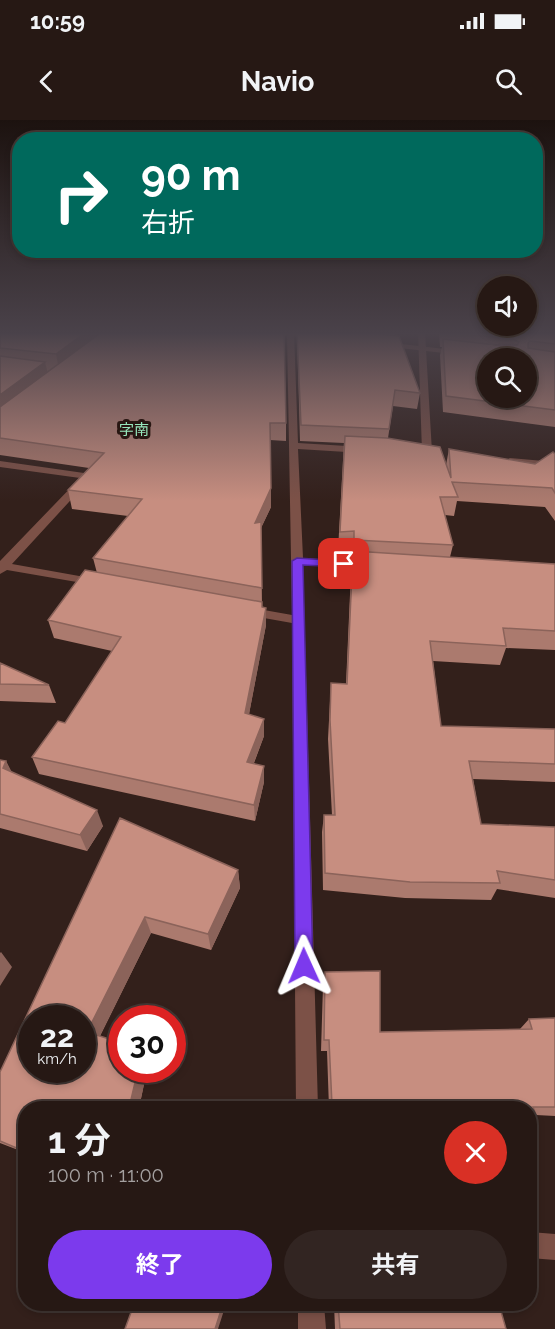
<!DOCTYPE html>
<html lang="ja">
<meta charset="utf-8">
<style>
:root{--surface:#261814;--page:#322522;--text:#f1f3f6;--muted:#a4a0a0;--line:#423734;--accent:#7c3aed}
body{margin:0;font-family:Raleway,"Noto Sans JP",sans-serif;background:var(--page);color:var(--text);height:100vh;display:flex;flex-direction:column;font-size:22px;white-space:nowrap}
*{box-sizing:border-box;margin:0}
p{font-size:20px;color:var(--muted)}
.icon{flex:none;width:33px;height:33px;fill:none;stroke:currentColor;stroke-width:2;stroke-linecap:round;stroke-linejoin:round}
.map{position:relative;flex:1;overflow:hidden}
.side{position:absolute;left:18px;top:981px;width:519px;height:210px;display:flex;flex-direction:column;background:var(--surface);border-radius:24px;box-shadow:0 3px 9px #0003,0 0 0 2px var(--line)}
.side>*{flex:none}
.top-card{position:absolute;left:12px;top:12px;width:531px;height:126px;border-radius:24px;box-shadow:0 3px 9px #0003,0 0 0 2px var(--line);background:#00695c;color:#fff;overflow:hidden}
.controls{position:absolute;left:477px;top:156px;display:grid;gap:12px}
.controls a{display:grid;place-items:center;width:60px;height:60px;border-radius:50%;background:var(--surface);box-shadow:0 3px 9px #0003,0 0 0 2px var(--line);font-size:30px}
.speed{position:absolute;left:18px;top:885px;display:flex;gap:12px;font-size:30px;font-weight:700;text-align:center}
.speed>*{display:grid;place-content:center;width:78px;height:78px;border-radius:50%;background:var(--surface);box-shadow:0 3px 9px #0003,0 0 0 2px var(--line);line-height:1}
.speed small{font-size:15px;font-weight:400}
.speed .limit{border:9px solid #d22;background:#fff;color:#111}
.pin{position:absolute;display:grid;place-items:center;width:51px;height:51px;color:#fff;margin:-26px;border-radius:12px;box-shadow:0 3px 9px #0006}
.me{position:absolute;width:66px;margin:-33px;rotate:359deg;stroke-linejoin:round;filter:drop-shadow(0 0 4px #0008)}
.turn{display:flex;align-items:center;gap:21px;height:126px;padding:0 30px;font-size:27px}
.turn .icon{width:78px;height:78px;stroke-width:2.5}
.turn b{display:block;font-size:42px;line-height:51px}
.round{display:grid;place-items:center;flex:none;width:63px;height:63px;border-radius:32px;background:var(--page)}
.overview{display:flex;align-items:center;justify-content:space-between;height:102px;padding:0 30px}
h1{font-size:36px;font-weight:700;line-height:45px}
.primary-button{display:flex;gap:12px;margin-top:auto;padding:12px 30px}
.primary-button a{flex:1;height:69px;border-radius:36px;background:var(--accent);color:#fff;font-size:24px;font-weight:700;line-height:69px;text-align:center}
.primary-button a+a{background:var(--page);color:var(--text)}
.status{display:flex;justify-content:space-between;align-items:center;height:42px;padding:0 30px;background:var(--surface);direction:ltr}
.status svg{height:16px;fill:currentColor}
header{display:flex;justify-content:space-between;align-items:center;height:78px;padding:0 30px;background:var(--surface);font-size:27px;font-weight:700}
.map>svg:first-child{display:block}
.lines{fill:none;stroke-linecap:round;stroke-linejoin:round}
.service{fill:#7c5147;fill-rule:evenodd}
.minor{fill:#7c5147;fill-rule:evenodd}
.tertiary{fill:#7c5147;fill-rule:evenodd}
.wall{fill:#ab7a6e}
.shaded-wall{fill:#8b635a}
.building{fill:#c78e80;stroke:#8b635a;stroke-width:1.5;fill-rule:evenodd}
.route{fill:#7c3aed;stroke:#51269a;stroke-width:1.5}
.labels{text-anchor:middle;stroke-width:6;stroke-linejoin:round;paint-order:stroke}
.far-quarter-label{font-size:15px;fill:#97e7bc;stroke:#281612}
</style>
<div class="status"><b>10:59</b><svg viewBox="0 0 49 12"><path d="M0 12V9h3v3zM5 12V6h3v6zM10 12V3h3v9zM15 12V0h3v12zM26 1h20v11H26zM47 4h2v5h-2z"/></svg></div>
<header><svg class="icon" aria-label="back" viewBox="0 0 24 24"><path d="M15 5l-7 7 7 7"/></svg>Navio<svg class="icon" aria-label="search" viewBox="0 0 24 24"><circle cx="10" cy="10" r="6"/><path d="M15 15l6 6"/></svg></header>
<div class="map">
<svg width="555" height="1209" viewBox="0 0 555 1209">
<rect width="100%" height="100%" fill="#33201b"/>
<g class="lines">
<path class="service" d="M530,1112L555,1114V1140L530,1138Z"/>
<path class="minor" d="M287,212H294L298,323L363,327L368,330L363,333L298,329L303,438L372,442L378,446L372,450L303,445L318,988H296L292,503L247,495L241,491L247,487L292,495Z
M418,212H425L432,332L427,335L422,332Z
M510,338L555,342V348L507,343L505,341Z
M0,341L91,354V358L12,444L96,459L100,460V466L7,450L0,454V441L80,358L0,347Z
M298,1184H324L326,1209H298Z"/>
<path class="tertiary" d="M258,212H281L320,217L316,219Z
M384,222L462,231L466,233L462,235L381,226Z"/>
</g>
<path class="wall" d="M0,212L286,303V321L270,320L271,387L261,408L262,487L266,505L249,594L264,616L254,643L264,662L255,701L39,654L32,637L65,603L112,531L54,518L48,500L97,453L93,438L128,396L72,389L68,370L89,348L0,335Z
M297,212H395V215L420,273L417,289L393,286L388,318L446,345L449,329L535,344L555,334V401L545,387L457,381L454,396L445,395L453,425L450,437L555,444V530L506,528L500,545L433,541L441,606L555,609V662L473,659L481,704L555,707V778L497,769L491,780L405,778L323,770L322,712L324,695H332L328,619L330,581L331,563L346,564L352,430H338L344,323L300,321Z
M439,212H555V307L443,292L440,235L442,227H440Z
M0,543L49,565L56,583L0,581Z
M0,640L6,641L11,652L103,706L87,731L0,708Z
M120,698L238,750L240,768L211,830L151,813L100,916L122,950H147L139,988H26V1033L0,1023V952Z
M325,852L380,912L520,909L529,899L555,898V996L536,995L530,1000V988H329L327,931H321L323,866Z
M334,1184H499L506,1209H335Z"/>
<path class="shaded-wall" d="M86,212H110L59,250L56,234Z
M45,242L49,258L0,296V275Z
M271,368V387L261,408L262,487L261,409L255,403Z
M266,488V505L246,610L245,593Z
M264,599V616L248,658L247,642Z
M6,641L15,658L3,648Z
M264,646V662L255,701L254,685Z
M97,690L103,706L87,731L80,715Z
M238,750L240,768L211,830L208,814Z
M145,797L151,813L96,924L87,912Z
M1,832L12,847L0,866V833Z
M138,950H147L139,988H129Z
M223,1184H226L218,1209H215Z"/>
<path class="building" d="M0,212H86L56,234L0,228Z
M102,212H284L286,303H270L271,368L255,403L261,402L262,468L93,438L142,379L68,370L104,333L0,318V287Z
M297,212H361L399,216L420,273L395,270L389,309L301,305Z
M443,212H555V224L530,221L528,223V228L555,232V290L446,276L443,219L496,225H517L519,222L513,219ZM488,238H526V278H488Z
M0,236L45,242L0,275Z
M345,316L387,318L440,327L451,358L449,329L535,344L553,332L555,334V373L552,368L452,362L458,377H440L453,425L354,420V411L340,412Z
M353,431L555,444V511L503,508L506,526L430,521L441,606L555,609V644L469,641L481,704L555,707V760L497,751L500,763L410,762L325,753L324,695H335L330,600L331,563L347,564Z
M85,450L262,482V487L266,488L245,593L264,599L247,642L264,646L254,685L32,637L58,601L65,603L121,517L48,500Z
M0,543L49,565L0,564Z
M0,640L6,641L3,648L97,690L80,715L0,694Z
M120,698L238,750L208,814L145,797L87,912L122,923V950H138L129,988H26V1032L0,1021V952ZM32,898H82V950H32Z
M380,851V912L532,909L529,899L555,898V987H533L536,995H530V988H375L332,985L329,920H324L325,852Z
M134,1184H223L215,1209H125Z
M338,1184H499L506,1209H340Z"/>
<linearGradient id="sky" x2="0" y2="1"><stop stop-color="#1c120f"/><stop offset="0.56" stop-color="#4a424a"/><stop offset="1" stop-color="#4a424a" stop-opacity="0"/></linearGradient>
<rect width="555" height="381" fill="url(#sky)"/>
<path class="route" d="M297,438L344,441L349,444L344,447L303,445L313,846L310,853L304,855L298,853L295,846L292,441Z"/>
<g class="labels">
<g class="far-quarter-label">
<text x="134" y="315">字南</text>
</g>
</g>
</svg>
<div class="controls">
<a><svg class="icon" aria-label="sound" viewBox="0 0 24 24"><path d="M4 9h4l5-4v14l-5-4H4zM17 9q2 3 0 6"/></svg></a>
<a><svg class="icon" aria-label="search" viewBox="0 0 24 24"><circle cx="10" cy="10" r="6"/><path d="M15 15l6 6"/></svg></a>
</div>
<div class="speed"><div>22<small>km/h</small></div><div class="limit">30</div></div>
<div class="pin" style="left:344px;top:444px;background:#d93025"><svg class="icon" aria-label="arrive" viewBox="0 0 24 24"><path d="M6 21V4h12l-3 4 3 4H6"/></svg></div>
<svg class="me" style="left:304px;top:846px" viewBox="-20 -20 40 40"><path d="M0-17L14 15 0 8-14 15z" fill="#7c3aed" stroke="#fff" stroke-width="4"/></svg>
<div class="top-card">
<div class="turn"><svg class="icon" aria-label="right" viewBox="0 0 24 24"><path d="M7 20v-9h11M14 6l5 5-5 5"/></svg><div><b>90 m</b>右折</div></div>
</div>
<section class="side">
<div class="overview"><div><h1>1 分</h1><p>100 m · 11:00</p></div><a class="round" style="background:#d93025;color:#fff"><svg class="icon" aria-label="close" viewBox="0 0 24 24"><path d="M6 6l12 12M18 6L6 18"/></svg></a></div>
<div class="primary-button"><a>終了</a><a>共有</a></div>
</section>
</div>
